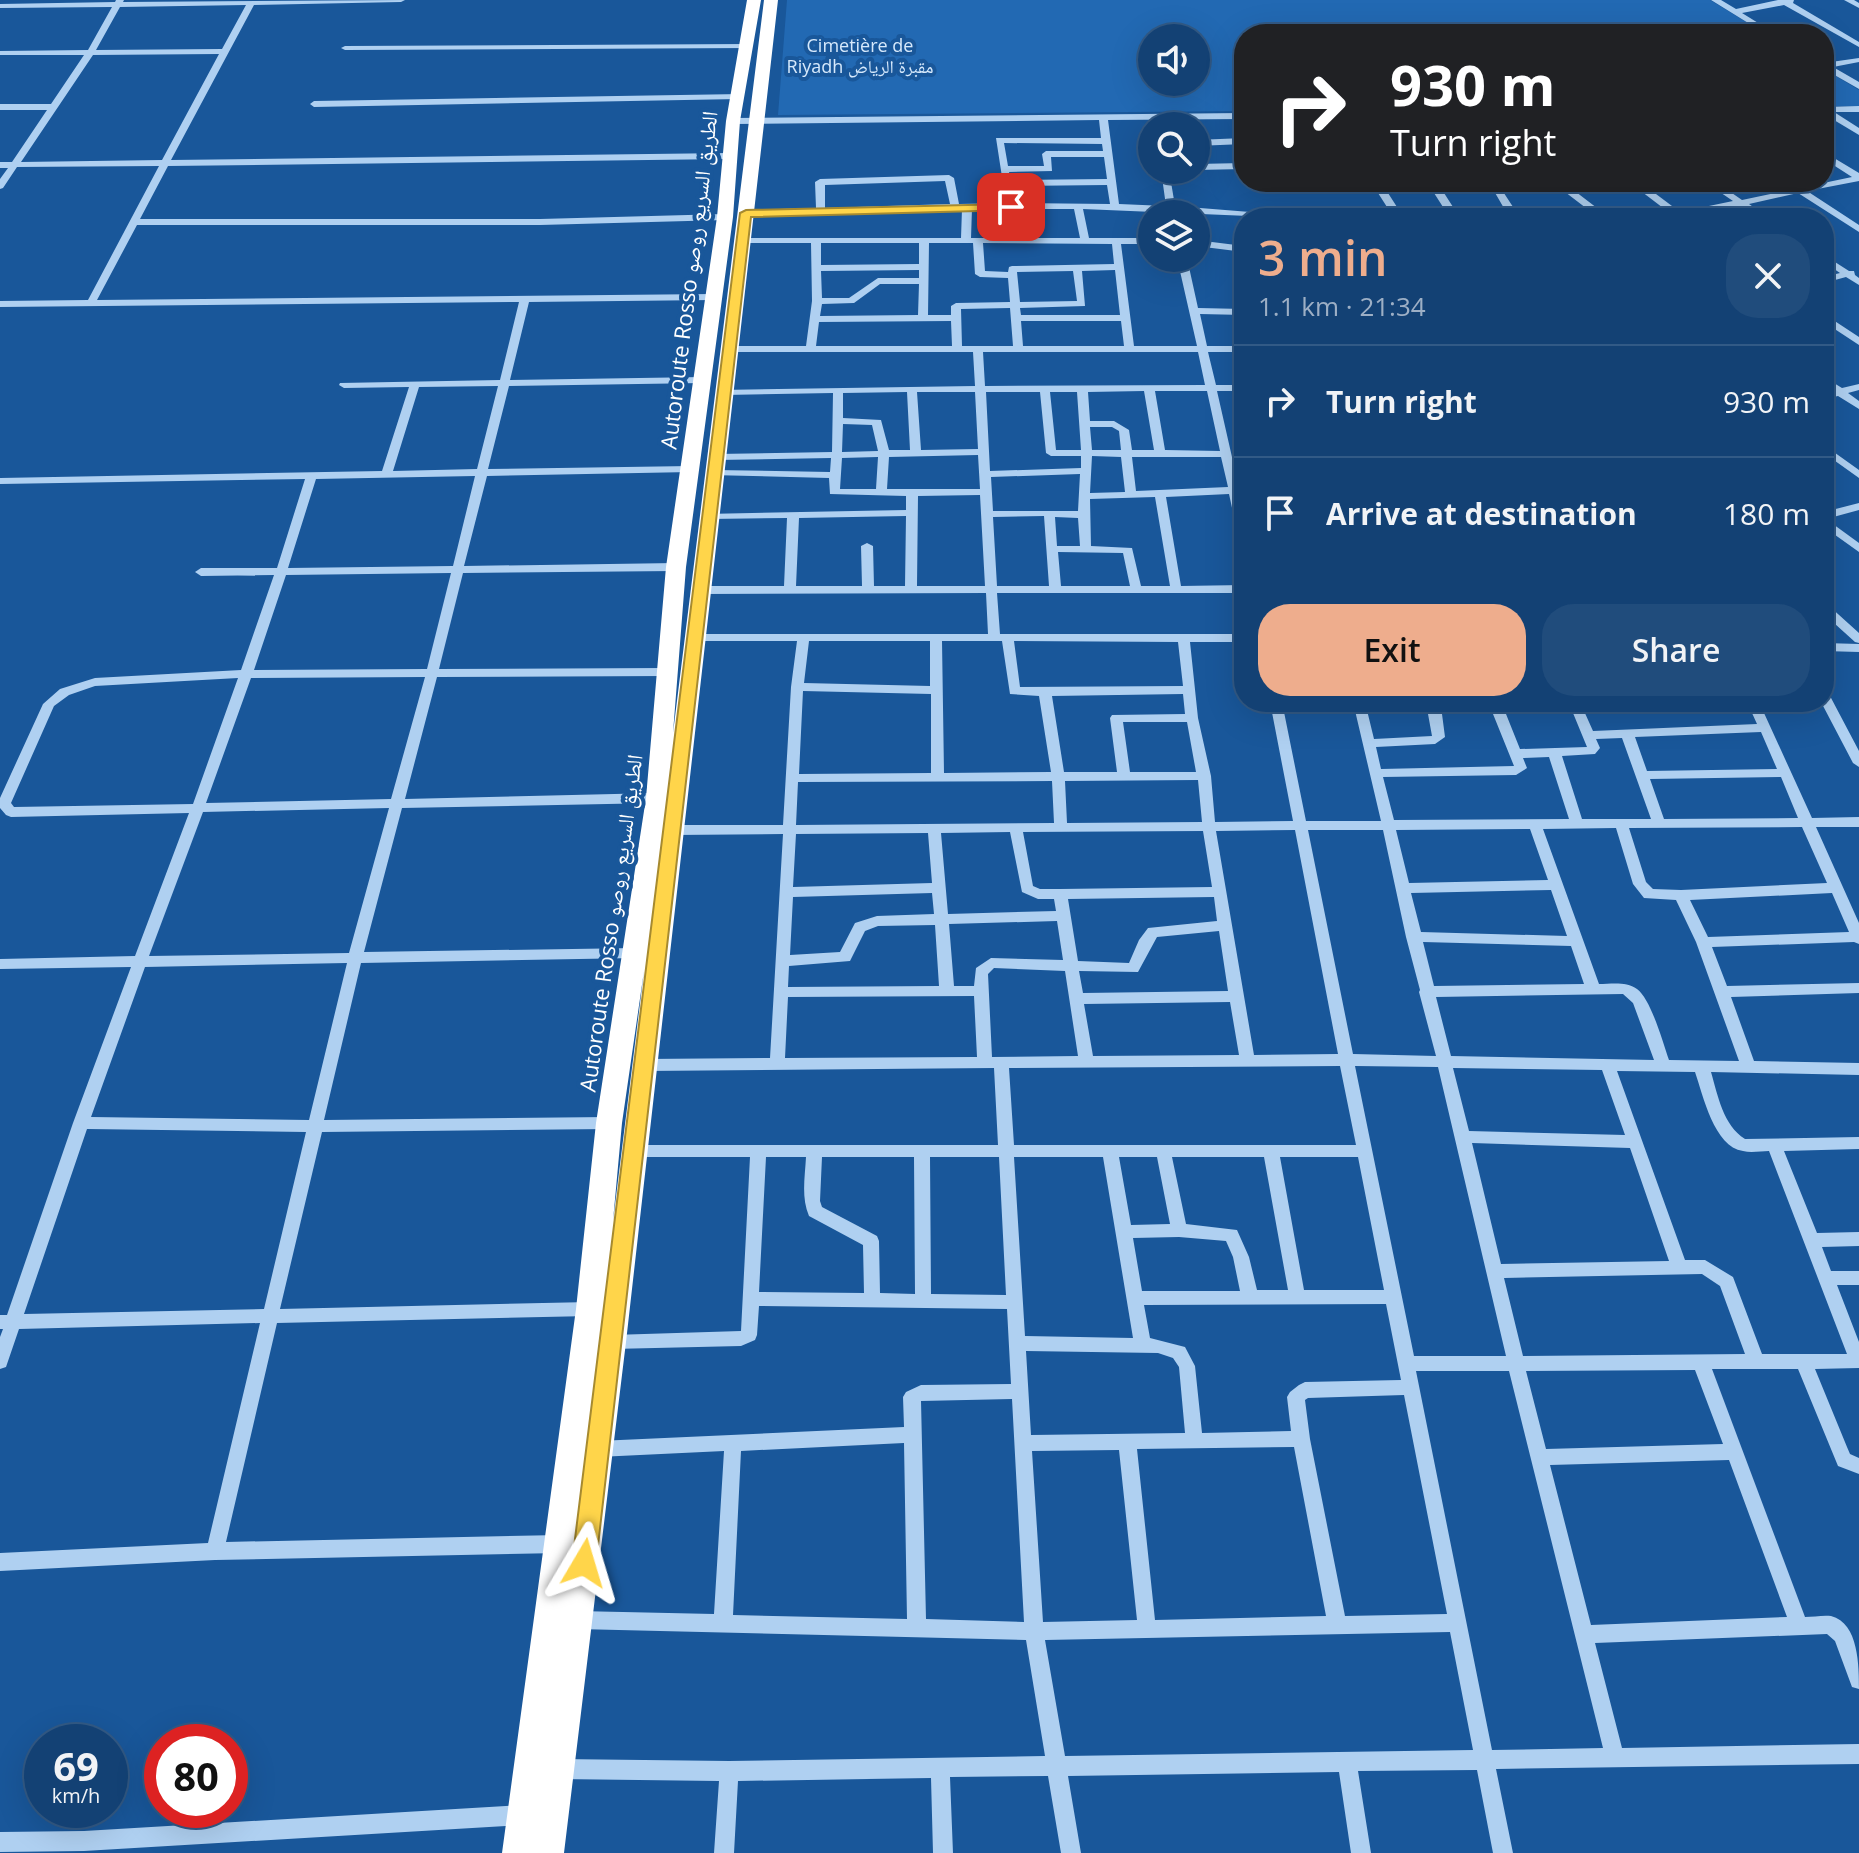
<!DOCTYPE html>
<meta charset="utf-8">
<style>
:root{--surface:#134174;--page:#204c7c;--text:#f1f3f6;--muted:#9dafc5;--line:#325a86;--accent:#eead8d}
body{margin:0;font-family:"Open Sans","Noto Naskh Arabic",sans-serif;background:var(--page);color:var(--text);height:100vh;display:flex;flex-direction:column;font-size:30px;white-space:nowrap}
*{box-sizing:border-box;margin:0}
p{font-size:26px;color:var(--muted)}
.icon{flex:none;width:44px;height:44px;fill:none;stroke:currentColor;stroke-width:2;stroke-linecap:round;stroke-linejoin:round}
.map{position:relative;flex:1;overflow:hidden}
.details{position:absolute;left:1234px;top:208px;width:600px;height:504px;display:flex;flex-direction:column;background:var(--surface);border-radius:32px;box-shadow:0 8px 32px #0002,0 0 0 2px var(--line)}
.details>*{flex:none}
.guide{position:absolute;left:1234px;top:24px;width:600px;height:168px;border-radius:32px;box-shadow:0 8px 32px #0002,0 0 0 2px var(--line);background:#202124;color:#fff;overflow:hidden}
.controls{position:absolute;left:1138px;top:24px;display:grid;gap:16px}
.controls a{display:grid;place-items:center;width:72px;height:72px;border-radius:50%;background:var(--surface);box-shadow:0 8px 32px #0002,0 0 0 2px var(--line);font-size:40px}
.speed{position:absolute;left:24px;top:1724px;display:flex;gap:16px;font-size:40px;font-weight:700;text-align:center}
.speed>*{display:grid;place-content:center;width:104px;height:104px;border-radius:50%;background:var(--surface);box-shadow:0 8px 32px #0002,0 0 0 2px var(--line);line-height:1}
.speed small{font-size:20px;font-weight:400}
.speed .limit{border:12px solid #d22;background:#fff;color:#111}
.pin{position:absolute;display:grid;place-items:center;width:68px;height:68px;color:#fff;margin:-34px;border-radius:16px;box-shadow:0 4px 12px #0006}
.me{position:absolute;width:88px;margin:-44px;rotate:7deg;stroke-linejoin:round;filter:drop-shadow(0 0 6px #0008)}
.turn{display:flex;align-items:center;gap:28px;height:168px;padding:0 24px;font-size:36px}
.turn .icon{width:104px;height:104px;stroke-width:2.5}
.turn b{display:block;font-size:56px;line-height:68px}
.round{display:grid;place-items:center;flex:none;width:84px;height:84px;border-radius:32px;background:var(--page)}
.headline{display:flex;align-items:center;justify-content:space-between;height:136px;padding:0 24px}
h1{font-size:48px;font-weight:600;line-height:60px;color:var(--accent)}
.button{display:flex;gap:16px;margin-top:auto;padding:16px 24px}
.button a{flex:1;height:92px;border-radius:32px;background:var(--accent);color:#111;font-size:32px;font-weight:600;line-height:92px;text-align:center}
.button a+a{background:var(--page);color:var(--text)}
ul{padding:0;list-style:none}
li{display:flex;align-items:center;gap:24px;height:112px;padding:0 24px;border-top:2px solid var(--line)}
li div{flex:1}
li b{display:block;font-size:30px}
li em{font-style:normal}
.map>svg:first-child{display:block}
.green{fill:#2269b3;fill-rule:evenodd}
.lines{fill:none;stroke-linecap:round;stroke-linejoin:round}
.minor{fill:#afd0f1;fill-rule:evenodd}
.highway{fill:#fff;fill-rule:evenodd}
.route{fill:#ffd54a;stroke:#a68a30;stroke-width:2}
.labels{text-anchor:middle;stroke-width:8;stroke-linejoin:round;paint-order:stroke}
.far-park-label{font-size:18px;fill:#d6e9fc;stroke:#19579a}
.street-label{font-size:22px;fill:#fff;stroke:#19579a}
</style>
<div class="map">
<svg width="1859" height="1853" viewBox="0 0 1859 1853">
<rect width="100%" height="100%" fill="#19579a"/>
<path class="green" d="M787,0H1710L1766,34H1244V111L778,115ZM1152,38H1196V82H1152Z
M1824,69L1859,90V106H1824Z"/>
<g class="lines">
<path class="minor" d="M116,0H124L123,2L405,0L401,2L254,5L171,160L729,153L733,156L729,159L168,166L140,219H540L725,214L730,217L725,220L540,225H137L97,300L713,294L718,297L713,300L529,302L510,380L703,377L708,380L703,383L509,386L488,469L691,466L696,469L691,472L487,476L464,566L676,563L682,567L676,571L463,573L439,669L666,668L672,672L666,676L437,677L405,799L657,793L664,798L657,803L402,808L364,952L636,948L643,953L636,958L361,963L324,1120L609,1117L614,1119L617,1123L614,1127L609,1129L322,1132L280,1309L590,1302L596,1304L598,1309L596,1314L590,1316L277,1323L226,1542L560,1535L566,1538L569,1544L566,1550L560,1553L215,1560L0,1571V1553L208,1543L260,1323L19,1329L6,1367L0,1369V1337L3,1329H0V1315H7L73,1123L131,967L0,969V959L135,956L189,813L11,817L6,815L0,808V798L43,704L60,689L95,678L241,670L274,575L201,576L195,572L201,568H277L305,479L0,484V478L382,471L409,387L344,388L339,385L340,383L500,380L519,302L0,307V301L88,300L159,166L17,167L3,188L0,189V179L8,168H0V162H12L47,110H0V104H51L84,55H0V51L88,50L112,7L0,8V4L115,2ZM246,5L222,49L96,50L120,7ZM219,54L162,160L21,162L93,55ZM498,386L477,469L393,471L419,387ZM475,476L453,566L288,568L316,479ZM451,573L427,669L254,670L286,575ZM425,677L391,799L206,803L251,678ZM238,678L193,804L14,807L11,803L54,706L69,695L95,686ZM389,808L349,953L149,956L203,812ZM347,963L309,1120L91,1117L145,967ZM87,1129L306,1132L264,1309L24,1314Z
M1711,0H1721L1736,9L1778,0H1794L1793,3L1859,42V47L1784,5L1742,13L1776,34H1766Z
M1844,0H1854L1859,3V8Z
M748,44H751V48L345,50L341,48L345,46Z
M1859,58V62L1833,67L1859,82V89L1824,69V63Z
M742,94V98L739,99L314,107L310,104L314,101Z
M1859,106V112H1834L1859,128V135L1824,114V107Z
M1244,113V119L1108,120L1119,204L1166,206L1161,170H1169L1175,206L1288,215L1293,218L1083,209L1089,238H1152V244H1121L1134,346H1197L1177,258H1187L1198,308L1244,309V315L1200,314L1207,346H1244V352H1208L1216,385H1244V391H1217L1244,510V538L1238,535L1229,494L1166,497L1181,586L1244,585V593H997L1000,634H1244V642H1190L1198,718L1211,776L1215,822L1293,821L1270,702H1282L1306,821H1381L1353,702H1365L1374,739L1432,736L1428,714L1439,706H1490L1489,702H1501L1503,705H1569L1568,702H1580L1593,731L1757,724L1747,702H1759L1812,818L1859,817V827H1816L1859,923V944L1854,942L1712,947L1727,986L1859,983V993L1731,997L1754,1061L1859,1063V1075L1711,1072C1718,1096 1723,1125 1745,1139L1859,1137V1149L1784,1151L1817,1233L1859,1232V1246L1822,1247L1831,1271H1859V1285H1837L1859,1342V1368L1815,1369L1847,1447L1850,1454L1859,1458V1474L1838,1466L1798,1369H1712L1805,1617C1813,1617 1823,1615 1831,1616C1859,1623 1859,1667 1859,1689L1852,1687L1835,1641L1827,1634L1595,1643L1622,1748L1859,1744V1764L1496,1769L1513,1853H1493L1477,1770L1358,1771L1371,1853H1351L1339,1772L1068,1776L1081,1853H1061L1048,1776L950,1777L953,1853H933L931,1778L738,1781L734,1853H714L719,1781L558,1779L551,1776L548,1769L551,1762L558,1759L729,1761L1045,1756L1026,1640L577,1629L570,1626L568,1620L570,1614L577,1611L714,1614L724,1451L598,1457L592,1455L589,1449L592,1443L598,1441L904,1427L903,1397L906,1392L921,1385L1011,1384L1007,1309L759,1306L757,1335L755,1340L741,1346L612,1349L606,1347L604,1342L606,1337L612,1335L741,1331L750,1157H633L628,1155L625,1151L628,1147L633,1145H998L994,1068L645,1071L640,1069L638,1065L640,1061L645,1059L770,1058L783,834L673,835L666,830L673,825H783L791,687L797,641H695L689,637L691,634H988L986,593L701,594L695,590L701,586H784L787,518L709,519L703,516L705,514L906,510V496L830,494L829,478L710,475L709,473L714,470L830,472L831,458L716,460L711,457L716,454L832,452L833,393L724,395L720,394V390L975,386L973,352H730L725,349L730,346H806L812,301L811,243H743L738,240L740,238H961L962,209L746,216L741,213L746,210L816,208L815,182L820,179L949,175L954,178L959,204L1006,203L996,138H1101L1099,120L733,124L729,121L733,118ZM1004,143L1102,144L1103,151H1046L1042,154L1044,166H1008ZM1051,157H1104L1107,179L1011,180L1009,172L1052,171ZM945,181L950,204L825,208V185ZM1107,185L1110,204L1015,203L1012,186ZM972,209H1074L1080,238H971ZM821,243H919V264L821,265ZM929,243H973L975,274L980,277L1008,278L1010,302L956,303L951,306V315H928ZM983,243L1112,244L1114,264L1012,266L1009,267L1008,272L985,271ZM919,270V278H878L849,298H822L821,271ZM1115,270L1120,315H1021L1020,308L1085,306L1082,271ZM1073,271L1077,301L1020,302L1017,272ZM880,284H919L918,315L820,316L822,304L854,303ZM1010,308L1013,346H962L961,309ZM951,321L952,346H816L819,322ZM1021,321H1121L1124,346H1023ZM983,352H1198L1205,385L985,386ZM1144,391L1154,450H1132L1129,430L1114,421H1090L1088,392ZM1155,391H1207L1220,451L1165,450ZM907,392L910,450H889L881,420L843,418V393ZM917,392H975L978,449L921,450ZM986,392H1040L1046,453L1051,456H1081V468L990,471ZM1050,392H1077L1081,450H1056ZM843,424L872,425L878,451L842,452ZM1090,427H1112L1119,431L1121,450H1092ZM978,455L980,489H887L889,457ZM1092,456L1121,457L1125,492L1090,493ZM878,457L876,489H840L842,458ZM1132,457H1221L1228,487L1136,491ZM1080,474L1078,511H993L991,477ZM980,495L985,586H917L918,496ZM1155,497L1170,586H1141L1132,548L1091,546L1090,499ZM906,516L905,586H874L873,546L867,543L861,546L862,586H796L799,518ZM1044,516L1049,586H997L993,517ZM1055,517L1078,518L1080,546H1057ZM1058,552L1123,553L1130,586H1061ZM809,641H930V686L804,683ZM942,641H1002L1010,694L1039,696L1051,772L944,773ZM1014,641L1178,642L1183,686L1020,687ZM803,691L931,694V773L799,774ZM1183,694L1185,714L1112,715L1110,718L1117,772H1064L1052,696ZM1573,713L1587,747L1520,749L1506,714ZM1442,714H1493L1514,766L1381,769L1376,747L1435,744L1445,737ZM1123,722H1187L1196,772H1130ZM1761,732L1777,769L1647,771L1635,737ZM1622,738L1651,819H1582L1562,756L1595,754L1600,748L1596,739ZM1549,757L1569,819L1394,820L1383,777L1516,775L1527,768L1523,758ZM1781,777L1798,818L1664,819L1650,779ZM1198,780L1202,822L1067,823L1065,781ZM1052,781L1054,823L796,825L798,782ZM1802,827L1827,883L1681,890L1653,889L1646,882L1629,828ZM1616,828L1633,884L1644,898L1676,900L1696,942L1739,1061L1669,1060C1663,1043 1651,999 1637,989C1626,981 1611,984 1599,984L1543,829ZM1530,829L1548,880L1409,883L1396,830ZM1295,830L1338,1054L1254,1055L1216,831ZM1308,830H1383L1406,937L1420,990L1419,992L1436,1056L1353,1054ZM1203,831L1212,887L1060,889H1040L1033,886L1023,832ZM1010,832L1022,892L1038,899H1054L1056,911L948,914L941,833ZM928,833L932,883L793,887L796,834ZM1551,890L1567,936L1421,932L1411,893ZM932,893L934,914L877,916L855,923L840,952L790,955L793,897ZM1832,893L1849,932L1708,937L1690,900ZM1214,897L1217,921L1148,928L1139,940L1129,963L1078,961L1068,899ZM1057,921L1063,960L991,958L976,968L974,986H954L949,924ZM935,925L939,986L788,987L789,966L850,961L865,931L878,926ZM1219,931L1228,991L1083,993L1079,971L1138,972L1157,937ZM1423,942L1571,946L1584,984L1434,986ZM994,968L1065,971L1078,1056L992,1057L988,974ZM1623,994L1633,1003L1654,1060L1451,1056L1436,997ZM974,996L977,1057L785,1058L788,997ZM1230,1002L1239,1055L1093,1056L1084,1004ZM1340,1066L1356,1145H1014L1009,1068ZM1355,1066L1438,1067L1506,1356H1414ZM1453,1068L1602,1070L1625,1135L1469,1131ZM1617,1071L1695,1072C1703,1095 1714,1147 1743,1151C1751,1153 1761,1151 1769,1151L1847,1354H1762L1733,1277L1705,1260H1685ZM1472,1143L1630,1148L1669,1261L1501,1264ZM766,1157H806C805,1177 801,1197 809,1216L863,1245L864,1293L759,1292ZM822,1157H914L915,1294L880,1293L879,1241L877,1236L822,1207L820,1201ZM930,1157H999L1006,1295L931,1294ZM1014,1157H1103L1133,1338L1025,1336ZM1119,1157H1157L1170,1224L1131,1225ZM1172,1157H1264L1288,1290H1257L1249,1257L1237,1230L1186,1224ZM1280,1157H1358L1384,1290H1304ZM1179,1237L1226,1241L1233,1257L1240,1291H1142L1133,1238ZM1702,1274L1720,1286L1745,1354L1523,1356L1504,1278ZM1386,1304L1401,1380L1305,1382L1299,1385L1290,1392L1287,1397L1291,1431L1202,1433L1195,1366L1185,1347L1150,1338L1144,1305ZM1026,1351L1158,1353L1173,1358L1179,1367L1185,1433L1031,1435ZM1695,1370L1723,1444L1546,1449L1526,1371ZM1416,1371H1509L1603,1748L1492,1750ZM1404,1395L1447,1614L1345,1616L1310,1439L1305,1400L1308,1398ZM1012,1399L1024,1622L926,1619L921,1401ZM904,1443L907,1619L733,1615L741,1451ZM1294,1447L1326,1616L1155,1620L1137,1449ZM1119,1450L1137,1620L1043,1622L1032,1451ZM1729,1460L1787,1617L1591,1625L1550,1465ZM1450,1632L1473,1750L1065,1756L1045,1640Z
M1244,138V144L1196,146V140Z
M1824,152L1859,173V181L1807,191L1859,225V232L1798,193L1749,204L1769,218H1758L1739,206L1687,218H1662L1671,214L1629,182H1640L1680,212L1733,201L1705,182H1716L1742,200L1852,177L1824,159Z
M1244,163V169L1196,170V164Z
M1371,182H1381L1404,218H1394Z
M1427,182H1437L1453,207L1505,210L1494,191L1470,182H1484L1500,187L1515,210L1537,211L1556,218L1456,213L1460,218H1450Z
M1552,182H1563L1610,218H1599Z
M1196,240L1244,246V252L1196,246Z
M1824,255L1849,271H1854L1855,275L1859,278V285L1846,277L1824,283V277L1840,273L1824,262Z
M1824,314L1859,337V345L1824,322Z
M1824,377L1842,388L1859,384V390L1848,393L1859,401V409L1838,396L1824,399V393L1832,391L1824,385Z
M1824,445L1859,470V478L1824,453Z
M1859,503V510L1826,519L1859,543V552L1824,527V512Z
M1824,604L1828,605L1859,633V643L1855,642L1824,614Z
M1824,643L1859,644V652L1824,651Z
M1824,692L1830,696L1859,751V767L1853,763L1821,702H1824Z
M523,1805L530,1808L533,1815L530,1822L523,1825L84,1851L0,1852V1832L84,1831Z"/>
<path class="highway" d="M747,0H761L740,121L733,217L686,567L673,733L764,0H778L626,1342L564,1853H502L576,1309L596,1123L646,798L666,567L717,217L726,121ZM644,971L613,1221L622,1123Z"/>
</g>
<path class="route" d="M1011,204L1017,207L1015,210L751,217L596,1563L593,1571L584,1574L576,1571L572,1563L740,213L746,210Z"/>
<g class="labels">
<g class="far-park-label">
<text x="860" y="52">Cimetière de<tspan x="860" dy="21">Riyadh مقبرة الرياض</tspan></text>
</g>
<g class="street-label">
<text transform="translate(689 280) rotate(-83)" y="8">Autoroute Rosso الطريق السريع روصو</text>
<text transform="translate(611 923) rotate(-82)" y="8">Autoroute Rosso الطريق السريع روصو</text>
</g>
</g>
</svg>
<div class="controls">
<a><svg class="icon" aria-label="sound" viewBox="0 0 24 24"><path d="M4 9h4l5-4v14l-5-4H4zM17 9q2 3 0 6"/></svg></a>
<a><svg class="icon" aria-label="search" viewBox="0 0 24 24"><circle cx="10" cy="10" r="6"/><path d="M15 15l6 6"/></svg></a>
<a><svg class="icon" aria-label="layers" viewBox="0 0 24 24"><path d="M12 4l9 5-9 5-9-5zM3 14l9 5 9-5"/></svg></a>
</div>
<div class="speed"><div>69<small>km/h</small></div><div class="limit">80</div></div>
<div class="pin" style="left:1011px;top:207px;background:#d93025"><svg class="icon" aria-label="arrive" viewBox="0 0 24 24"><path d="M6 21V4h12l-3 4 3 4H6"/></svg></div>
<svg class="me" style="left:584px;top:1563px" viewBox="-20 -20 40 40"><path d="M0-17L14 15 0 8-14 15z" fill="#ffd54a" stroke="#fff" stroke-width="4"/></svg>
<div class="guide">
<div class="turn"><svg class="icon" aria-label="right" viewBox="0 0 24 24"><path d="M7 20v-9h11M14 6l5 5-5 5"/></svg><div><b>930 m</b>Turn right</div></div>
</div>
<section class="details">
<div class="headline"><div><h1>3 min</h1><p>1.1 km · 21:34</p></div><a class="round"><svg class="icon" aria-label="close" viewBox="0 0 24 24"><path d="M6 6l12 12M18 6L6 18"/></svg></a></div>
<ul>
<li><svg class="icon" aria-label="right" viewBox="0 0 24 24"><path d="M7 20v-9h11M14 6l5 5-5 5"/></svg><div><b>Turn right</b></div><em>930 m</em></li>
<li><svg class="icon" aria-label="arrive" viewBox="0 0 24 24"><path d="M6 21V4h12l-3 4 3 4H6"/></svg><div><b>Arrive at destination</b></div><em>180 m</em></li>
</ul>
<div class="button"><a>Exit</a><a>Share</a></div>
</section>
</div>
